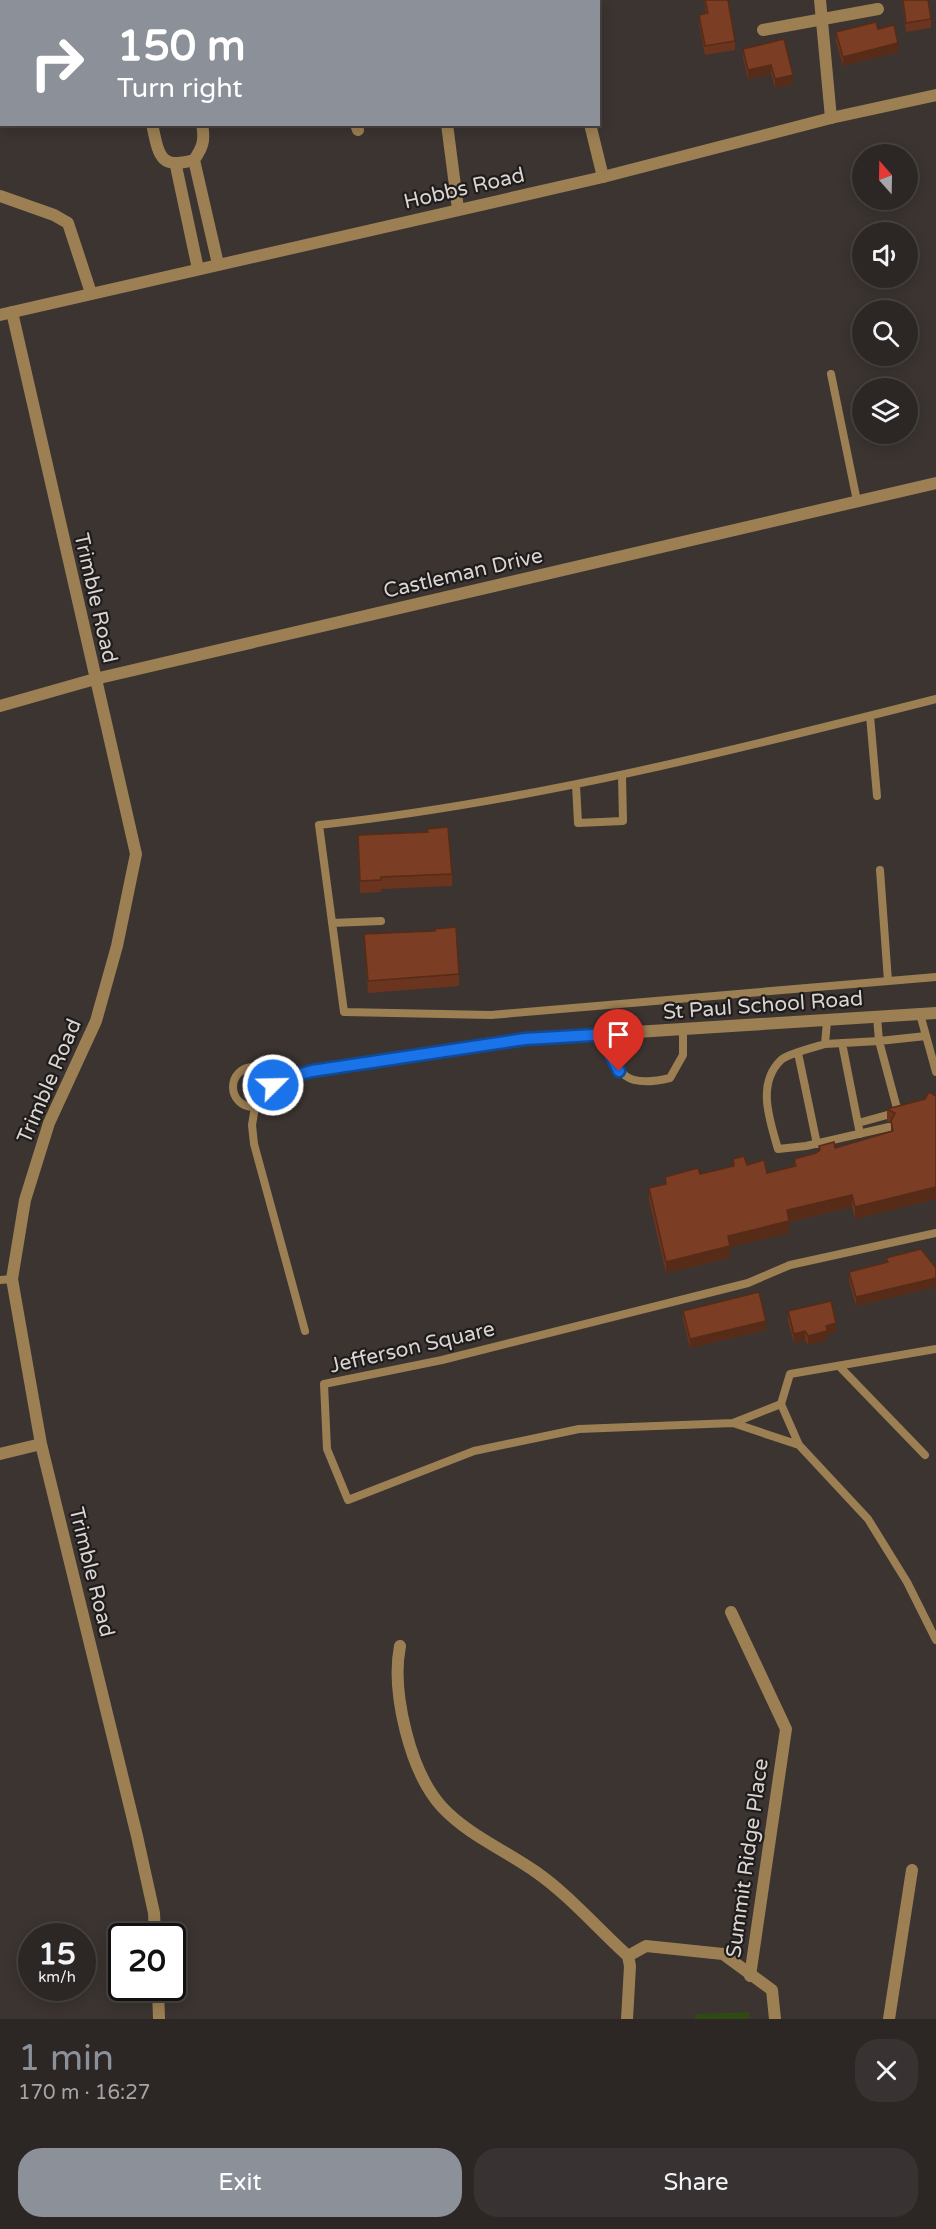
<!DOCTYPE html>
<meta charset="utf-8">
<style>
:root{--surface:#2c2725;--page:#383332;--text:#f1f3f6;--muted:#a6a5a7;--line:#484442;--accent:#8c9099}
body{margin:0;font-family:"Varela Round",sans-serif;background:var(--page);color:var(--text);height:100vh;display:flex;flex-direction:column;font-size:22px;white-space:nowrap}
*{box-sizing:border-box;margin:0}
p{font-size:20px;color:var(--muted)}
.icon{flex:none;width:33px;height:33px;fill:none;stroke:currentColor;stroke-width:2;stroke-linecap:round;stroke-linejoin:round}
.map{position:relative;height:2019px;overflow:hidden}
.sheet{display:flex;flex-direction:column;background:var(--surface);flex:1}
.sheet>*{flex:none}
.guide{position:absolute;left:0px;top:0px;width:600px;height:126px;box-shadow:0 3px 15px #0003,0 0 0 2px var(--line);background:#8c9099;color:#fff;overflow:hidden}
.needle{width:39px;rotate:340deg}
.controls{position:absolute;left:852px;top:144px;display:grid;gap:12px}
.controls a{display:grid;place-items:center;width:66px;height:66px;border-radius:50%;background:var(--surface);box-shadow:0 3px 15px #0003,0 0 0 2px var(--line);font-size:30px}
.speed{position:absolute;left:18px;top:1923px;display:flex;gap:12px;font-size:30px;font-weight:700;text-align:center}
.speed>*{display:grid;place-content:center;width:78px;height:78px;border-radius:50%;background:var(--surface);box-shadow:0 3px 15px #0003,0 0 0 2px var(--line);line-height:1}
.speed small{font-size:15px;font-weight:400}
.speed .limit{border:3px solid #111;border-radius:9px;background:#fff;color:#111}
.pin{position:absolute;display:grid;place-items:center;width:51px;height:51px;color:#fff;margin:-62px -26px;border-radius:50% 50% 50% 0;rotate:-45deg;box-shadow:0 0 6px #0007}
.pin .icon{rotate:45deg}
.me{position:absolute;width:66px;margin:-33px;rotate:67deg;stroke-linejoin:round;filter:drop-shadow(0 0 4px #0008)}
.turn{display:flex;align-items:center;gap:21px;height:126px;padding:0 18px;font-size:27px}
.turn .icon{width:78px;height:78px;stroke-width:2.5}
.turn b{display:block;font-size:42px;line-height:51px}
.round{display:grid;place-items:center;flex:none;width:63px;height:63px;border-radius:24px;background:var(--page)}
.head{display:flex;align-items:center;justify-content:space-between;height:102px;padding:0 18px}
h1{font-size:36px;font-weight:600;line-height:45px;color:var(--accent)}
.cta{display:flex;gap:12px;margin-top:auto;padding:12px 18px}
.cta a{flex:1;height:69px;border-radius:24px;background:var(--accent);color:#fff;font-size:24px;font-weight:600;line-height:69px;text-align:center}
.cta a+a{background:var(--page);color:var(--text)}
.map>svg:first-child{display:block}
.green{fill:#2f4914}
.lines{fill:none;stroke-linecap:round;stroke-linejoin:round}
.service{stroke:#9c7f53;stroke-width:8}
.minor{stroke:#9c7f53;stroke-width:12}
.tertiary{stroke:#9c7f53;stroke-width:12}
.wall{fill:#6a341e}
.shaded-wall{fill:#562b18}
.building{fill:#7b3d23;stroke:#562b18;stroke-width:1.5}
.route-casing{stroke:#114b97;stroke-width:15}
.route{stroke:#1a73e8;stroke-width:10}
.labels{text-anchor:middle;stroke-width:4.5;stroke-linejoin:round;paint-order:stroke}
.street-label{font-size:21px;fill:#d9d5d3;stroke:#1f1c1b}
</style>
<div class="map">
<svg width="936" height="2019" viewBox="0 0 936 2019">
<rect width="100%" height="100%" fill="#3b3431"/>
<path class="green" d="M749,2012V2019H695V2014Z"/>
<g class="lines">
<path class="service" d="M831,374L857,501
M936,699C732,751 529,802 319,825L344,1012L491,1015L936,977
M870,716L877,796
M576,785L578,823L623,821L622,776
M880,870L888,981
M332,923L381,921
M920,1014L936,1072
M827,1021L825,1044C815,1047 787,1054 781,1060C756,1084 770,1121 778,1149L806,1146L889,1127
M611,1034C613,1077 628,1088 670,1078L683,1055V1030
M842,1043L860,1134
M825,1044L879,1041L877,1017
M798,1053L817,1144
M233 1087a20 20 0 1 1 40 0a20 20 0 1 1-40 0Z
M255,1107L252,1125L254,1144L305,1331
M858,1123L898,1112L879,1041L926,1036
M0,1280L12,1279
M936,1349L790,1374L781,1404L799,1445L868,1519L907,1582L936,1640
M839,1366L925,1455
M781,1404L733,1423L579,1429L474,1451L348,1500L327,1449L324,1384L442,1360L748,1283L790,1265L936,1233
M733,1423L799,1445"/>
<path class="minor" d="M142,0V2
M162,0V2
M453,0V2
M565,0L566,2
M820,0L831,118
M763,30L878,9
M152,124C159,155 159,170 194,160C203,147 205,140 202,124
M356,124L358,130
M447,124L458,209
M590,124L603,177
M194,160L218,264
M176,166L198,269
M0,196L54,215L68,223L91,293
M12,312L136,854L117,946L96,1021L49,1123L25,1200L12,1279L41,1444L137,1836L154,1913L155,1936
M0,706L95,679L936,483
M272,1081L312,1071L525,1039L936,1013
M0,1454L41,1444
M731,1612L786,1729L750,1976
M400,1646C391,1692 410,1772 442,1807C468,1835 505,1850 536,1872C569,1895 598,1929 628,1956L646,1946L723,1954L772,1990L775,2019
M158,1988L159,2019
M627,2019L630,1966L628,1956
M889,2019L912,1870"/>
<path class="tertiary" d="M0,315L603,177L831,118L936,95"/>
</g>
<path class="wall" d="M704,0H728L735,41V50L705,55L699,24V15L706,14Z
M902,0H928L931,19V28L906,32Z
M878,29L898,52L843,66L836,41V32Z
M784,39L793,84L775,88L771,74L748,79L743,58V49Z
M358,835L452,874V886L381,889V892L360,893Z
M364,934L459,974V986L368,993Z
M936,1096V1199L855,1219L852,1207L789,1222V1233L730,1247V1258L666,1273L649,1200V1188L665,1184V1177L700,1174L733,1167V1159L767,1173L794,1167V1159L816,1153L819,1151V1146L835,1148L891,1131V1123L887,1121V1109Z
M886,1258L936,1268V1287L856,1306L849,1281V1272L886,1262Z
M683,1311L766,1330L690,1348L683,1320Z
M788,1311L836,1332L827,1335V1340L808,1345L805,1340L794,1343L788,1321Z"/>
<path class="shaded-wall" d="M898,43V52L843,66V57Z
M771,65V74L748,79V70Z
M793,75V84L775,88V79Z
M936,1187V1199L855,1219V1207Z
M852,1195V1207L789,1222V1233L730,1247V1258L666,1273V1262L787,1210Z
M936,1278V1287L856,1306V1297Z
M766,1321V1330L690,1348V1339Z
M836,1323V1332L827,1335V1340L808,1345V1336L826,1326Z
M805,1331V1340L794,1343V1334Z"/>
<path class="building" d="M705,0H728L735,41L705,46L699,15L708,13Z
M903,0H928L931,19L906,23Z
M876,22L878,29L894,25L898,43L843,57L836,32Z
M784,39L793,75L775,79L771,65L748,70L743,49Z
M448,827L452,874L381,877V880L360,881L358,835L428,832L427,829Z
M456,927L459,974L368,981L364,934L435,931V929Z
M929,1092L936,1096V1187L855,1207L852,1195L787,1210L789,1221L728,1236L730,1246L666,1262L649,1188L666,1184L665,1177L698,1168L700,1174L734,1166L733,1159L744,1156L747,1165L764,1160L767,1173L796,1166L794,1159L816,1153L820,1150L819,1146L834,1142L835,1148L893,1131L891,1121L895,1113L887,1109L925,1099Z
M921,1249L936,1268V1278L856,1297L849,1272L888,1262L886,1258Z
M759,1292L766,1321L690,1339L683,1311Z
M831,1301L836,1323L826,1326L827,1331L808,1336L805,1331L794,1334L788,1311Z"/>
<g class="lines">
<g class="route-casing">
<path id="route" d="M273,1085L272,1082L312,1071L525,1039L611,1034L612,1057L619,1071"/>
</g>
<use href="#route" class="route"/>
</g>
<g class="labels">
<g class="street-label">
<text transform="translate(464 188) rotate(-13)" y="7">Hobbs Road</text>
<text transform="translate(463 573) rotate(-13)" y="7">Castleman Drive</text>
<text transform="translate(96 598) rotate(77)" y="7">Trimble Road</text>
<text transform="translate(763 1005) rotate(-4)" y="7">St Paul School Road</text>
<text transform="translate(49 1081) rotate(-67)" y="7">Trimble Road</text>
<text transform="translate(412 1347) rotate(-13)" y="7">Jefferson Square</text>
<text transform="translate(92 1572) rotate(76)" y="7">Trimble Road</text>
<text transform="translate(747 1858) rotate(-82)" y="7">Summit Ridge Place</text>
</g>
</g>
</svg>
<div class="controls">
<a><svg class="needle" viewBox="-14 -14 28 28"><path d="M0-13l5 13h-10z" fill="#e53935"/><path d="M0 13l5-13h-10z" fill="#a6a5a7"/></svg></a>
<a><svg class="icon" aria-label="sound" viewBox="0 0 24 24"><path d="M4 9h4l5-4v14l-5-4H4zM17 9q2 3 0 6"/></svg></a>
<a><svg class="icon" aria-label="search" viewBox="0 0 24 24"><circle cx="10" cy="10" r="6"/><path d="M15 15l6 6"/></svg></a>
<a><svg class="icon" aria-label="layers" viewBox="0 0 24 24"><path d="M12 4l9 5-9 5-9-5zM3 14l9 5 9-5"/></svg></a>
</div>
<div class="speed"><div>15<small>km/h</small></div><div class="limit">20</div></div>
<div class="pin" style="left:619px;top:1071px;background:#d93025"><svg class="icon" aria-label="arrive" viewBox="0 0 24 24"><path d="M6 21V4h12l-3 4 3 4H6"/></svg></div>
<svg class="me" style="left:273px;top:1085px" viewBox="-20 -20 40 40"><circle r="17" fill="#1a73e8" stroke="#fff" stroke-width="3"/><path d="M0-11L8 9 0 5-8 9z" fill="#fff"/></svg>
<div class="guide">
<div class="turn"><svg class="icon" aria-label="right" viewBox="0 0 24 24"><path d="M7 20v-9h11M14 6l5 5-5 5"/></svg><div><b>150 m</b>Turn right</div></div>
</div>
</div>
<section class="sheet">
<div class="head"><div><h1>1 min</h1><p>170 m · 16:27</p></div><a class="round"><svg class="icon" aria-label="close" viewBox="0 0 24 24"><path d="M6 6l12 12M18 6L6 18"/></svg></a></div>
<div class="cta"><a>Exit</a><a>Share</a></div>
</section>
